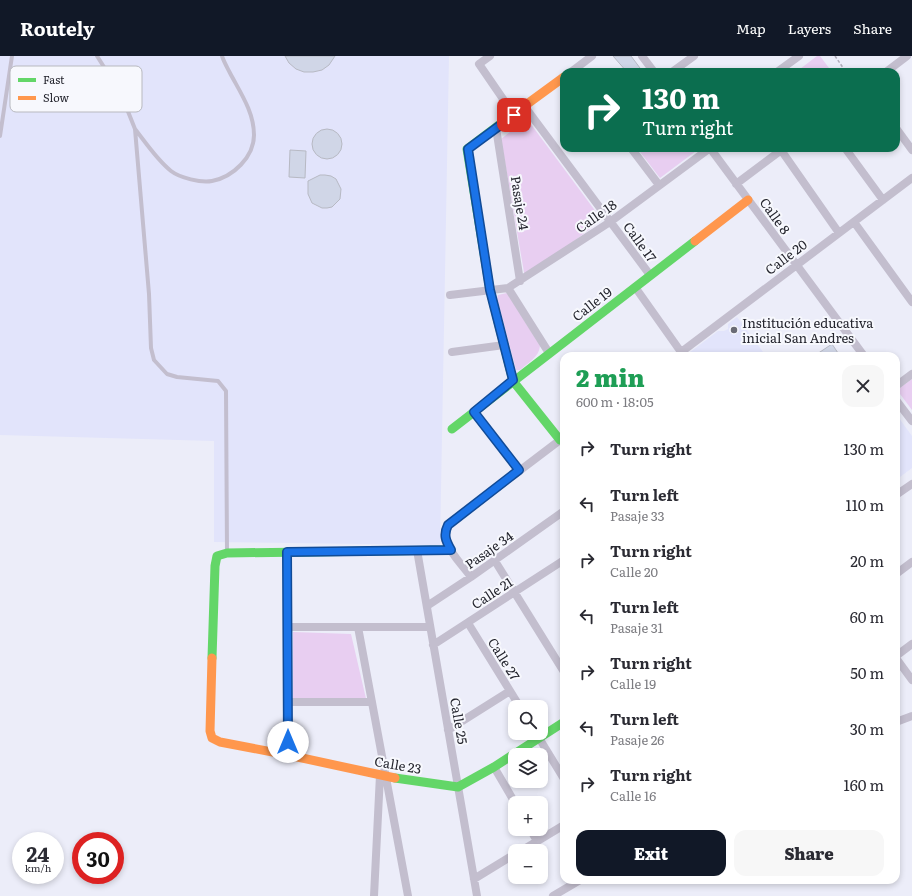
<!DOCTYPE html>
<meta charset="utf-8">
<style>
:root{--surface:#fff;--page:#f7f7f7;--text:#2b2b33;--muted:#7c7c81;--accent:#111827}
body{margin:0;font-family:Literata,serif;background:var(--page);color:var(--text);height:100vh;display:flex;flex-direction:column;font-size:15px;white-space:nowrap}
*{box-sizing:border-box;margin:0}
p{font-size:13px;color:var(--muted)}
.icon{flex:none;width:22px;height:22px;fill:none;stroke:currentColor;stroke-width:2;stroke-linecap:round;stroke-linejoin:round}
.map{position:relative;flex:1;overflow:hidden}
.details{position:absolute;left:560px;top:296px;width:340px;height:532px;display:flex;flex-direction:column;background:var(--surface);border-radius:12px;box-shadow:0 2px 6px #0003}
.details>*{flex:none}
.guide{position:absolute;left:560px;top:12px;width:340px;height:84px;border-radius:12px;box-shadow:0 2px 6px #0003;background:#0b6e4f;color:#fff;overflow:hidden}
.buttons{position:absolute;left:508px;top:644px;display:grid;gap:8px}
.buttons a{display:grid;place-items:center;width:40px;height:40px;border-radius:8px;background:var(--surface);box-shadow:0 2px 6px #0003;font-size:20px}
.speed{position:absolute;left:12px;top:776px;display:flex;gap:8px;font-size:20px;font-weight:700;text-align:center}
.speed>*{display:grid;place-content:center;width:52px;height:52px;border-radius:50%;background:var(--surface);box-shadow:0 2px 6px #0003;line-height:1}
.speed small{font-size:10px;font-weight:400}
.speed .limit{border:6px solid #d22;background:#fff;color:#111}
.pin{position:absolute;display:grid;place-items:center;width:34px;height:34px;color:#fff;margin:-17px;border-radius:8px;box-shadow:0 2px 6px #0006}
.me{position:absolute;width:44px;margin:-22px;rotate:0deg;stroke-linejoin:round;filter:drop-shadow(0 0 3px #0008)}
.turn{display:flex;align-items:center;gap:14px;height:84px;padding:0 16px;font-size:18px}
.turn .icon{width:52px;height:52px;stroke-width:2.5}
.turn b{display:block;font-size:28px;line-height:34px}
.round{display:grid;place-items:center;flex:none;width:42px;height:42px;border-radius:12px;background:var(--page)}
.overview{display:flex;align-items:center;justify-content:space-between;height:68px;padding:0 16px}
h1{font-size:24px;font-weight:800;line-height:30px;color:#1e9e55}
.primary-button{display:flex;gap:8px;margin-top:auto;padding:8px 16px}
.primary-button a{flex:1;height:46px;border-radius:12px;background:var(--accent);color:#fff;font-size:16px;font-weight:800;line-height:46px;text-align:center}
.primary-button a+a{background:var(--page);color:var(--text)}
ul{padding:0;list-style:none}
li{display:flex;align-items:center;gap:12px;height:56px;padding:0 16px}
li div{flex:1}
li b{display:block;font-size:15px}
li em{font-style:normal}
header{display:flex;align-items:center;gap:24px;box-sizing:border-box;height:56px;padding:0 20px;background:var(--accent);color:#fff}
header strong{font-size:19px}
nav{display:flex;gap:22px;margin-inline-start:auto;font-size:14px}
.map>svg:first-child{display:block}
.built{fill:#e2e4fb}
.green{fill:#e8cef1}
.building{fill:#d0d6e7;stroke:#b7b9c3}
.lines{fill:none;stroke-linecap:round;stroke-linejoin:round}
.path{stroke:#b0acb9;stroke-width:1.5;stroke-dasharray:3 2;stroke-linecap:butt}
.lane{stroke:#c3bece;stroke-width:4}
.street{stroke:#c3bece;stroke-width:8}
.fast{stroke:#63d668;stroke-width:9}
.slow{stroke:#ff974d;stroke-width:9}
.route-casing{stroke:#114b97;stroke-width:10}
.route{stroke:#1a73e8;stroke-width:7}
.poi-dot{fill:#6a6b75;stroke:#f7f8fd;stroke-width:1.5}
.labels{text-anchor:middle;stroke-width:4;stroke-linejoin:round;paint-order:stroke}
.street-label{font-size:13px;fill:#24252e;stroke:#f7f8fd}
.poi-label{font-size:13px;fill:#24252e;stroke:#f7f8fd;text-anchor:start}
.key{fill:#f7f8fd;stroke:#b8b9bf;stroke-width:1}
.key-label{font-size:11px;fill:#24252e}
</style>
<header>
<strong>Routely</strong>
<nav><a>Map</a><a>Layers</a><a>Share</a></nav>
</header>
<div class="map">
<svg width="912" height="840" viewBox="0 0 912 840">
<rect width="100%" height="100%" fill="#ecedf9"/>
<path class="built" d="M0,0H449L440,489L214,486V385L0,379Z
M737,261L766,300H685L718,275H724L728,273V268Z
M896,358L912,380V412L896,424Z"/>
<path class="green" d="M817,0H820L832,16H796Z
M527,63L602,164L525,222L501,83Z
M637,92H700L660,122Z
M507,237L540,290C539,301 528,307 520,314H516L497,242L498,239Z
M912,323V354L897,334Z
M293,576L351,578L367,647H293Z"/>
<path class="building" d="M285,0H335L329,9L322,14L313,16H304L296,13L289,7Z
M613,0H631L643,16H627Z
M312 88a15 15 0 1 1 30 0a15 15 0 1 1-30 0Z
M290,94L306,95L305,122L289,121Z
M320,119H325L331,120L336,123L341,133L340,143L332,151L327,152H322L312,147L308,138V125Z
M832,288L840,300H814Z"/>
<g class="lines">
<path class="path" d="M835,0L846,16"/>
<path class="lane" d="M97,0L121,38L135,73L149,238L151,292L154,304L167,318L177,321L218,325L226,335L227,496
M135,73C146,87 157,104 171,115C180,122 201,127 212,125C233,121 254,101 254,79C254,56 240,36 230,17C227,11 224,6 222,0
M0,80L12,0"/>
<path class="street" d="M490,0L479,8L514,59
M642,0L654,16
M571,16L592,0
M672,16L694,0
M777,16L799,0
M886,16L907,0
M525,51L650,219
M496,72L520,225
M896,72L912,94
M631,92L659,129
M710,92L864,300
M845,92L883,144
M781,94L839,177
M736,128L784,92
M854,166L912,246
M635,231L681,296
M508,232L549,297
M450,239L508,232L610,166L710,92
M452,296L504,289
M676,300L912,122
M896,330L912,318
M896,344L912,365
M474,356L519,414
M896,439L912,428
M417,494L477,840
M287,496L288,699
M495,505L564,616
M896,518L912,506
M471,521C463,510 450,497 445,484C444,478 446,473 448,469L564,381
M427,550L471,521L564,455
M468,567L520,651
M287,571H430
M358,571L408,840
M433,589L564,504
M896,600L912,588
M896,602L912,624
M288,646H372
M896,666L912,660
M448,674L510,635
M536,677L564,723
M494,711L515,747
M530,773L537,785
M521,795L564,769
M474,823L515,798
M374,840L380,719
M553,840L580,824"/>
<path class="fast" d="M523,51L467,93L490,234L513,325L560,384
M452,373L695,185
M212,602L215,510L217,500L227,497L451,494
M395,722L458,731L494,711L564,666"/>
<path class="slow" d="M523,51L564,21
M695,185L748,144
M212,602L210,675L212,682L220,686L288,699L395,722"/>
</g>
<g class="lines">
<g class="route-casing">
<path id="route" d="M288,686L287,496L451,494C446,485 443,479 448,469L519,414L474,356L513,324L490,234L468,93L514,59"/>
</g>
<use href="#route" class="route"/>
</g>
<circle class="poi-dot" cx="734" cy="274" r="4"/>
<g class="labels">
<g class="street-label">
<text transform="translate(520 147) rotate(81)" y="5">Pasaje 24</text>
<text transform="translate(596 160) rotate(-35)" y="5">Calle 18</text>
<text transform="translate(775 160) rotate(54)" y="5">Calle 8</text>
<text transform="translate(640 186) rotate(54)" y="5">Calle 17</text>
<text transform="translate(786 201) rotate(-37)" y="5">Calle 20</text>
<text transform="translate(592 248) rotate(-38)" y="5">Calle 19</text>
<text transform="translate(489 494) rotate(-35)" y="5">Pasaje 34</text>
<text transform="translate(492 537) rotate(-33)" y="5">Calle 21</text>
<text transform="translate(504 603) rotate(58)" y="5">Calle 27</text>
<text transform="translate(459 665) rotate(80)" y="5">Calle 25</text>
<text transform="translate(398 709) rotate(10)" y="5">Calle 23</text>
</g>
<g class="poi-label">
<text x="742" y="272">Institución educativa<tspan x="742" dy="15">inicial San Andres</tspan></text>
</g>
</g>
<rect x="10" y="10" width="132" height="46" rx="6" class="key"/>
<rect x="18" y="22" width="18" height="4" fill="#63d668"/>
<rect x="18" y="40" width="18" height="4" fill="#ff974d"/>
<g class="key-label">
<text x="43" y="28">Fast</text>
<text x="43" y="46">Slow</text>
</g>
</svg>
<div class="buttons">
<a><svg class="icon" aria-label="search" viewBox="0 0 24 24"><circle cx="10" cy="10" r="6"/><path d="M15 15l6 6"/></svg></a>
<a><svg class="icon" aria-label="layers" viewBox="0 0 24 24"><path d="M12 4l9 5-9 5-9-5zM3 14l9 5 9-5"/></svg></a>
<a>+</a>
<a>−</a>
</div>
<div class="speed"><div>24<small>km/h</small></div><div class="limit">30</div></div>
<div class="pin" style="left:514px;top:59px;background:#d93025"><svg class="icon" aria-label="arrive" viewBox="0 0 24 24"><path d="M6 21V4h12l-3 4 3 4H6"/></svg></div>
<svg class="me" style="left:288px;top:686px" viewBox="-20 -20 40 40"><circle r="19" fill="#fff"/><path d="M0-13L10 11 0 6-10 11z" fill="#1a73e8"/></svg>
<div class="guide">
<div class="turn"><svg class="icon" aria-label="right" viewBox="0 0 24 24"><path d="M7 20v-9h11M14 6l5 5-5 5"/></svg><div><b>130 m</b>Turn right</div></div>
</div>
<section class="details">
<div class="overview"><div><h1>2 min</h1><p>600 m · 18:05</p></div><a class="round"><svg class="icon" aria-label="close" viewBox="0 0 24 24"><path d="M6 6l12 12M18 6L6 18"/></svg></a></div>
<ul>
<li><svg class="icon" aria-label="right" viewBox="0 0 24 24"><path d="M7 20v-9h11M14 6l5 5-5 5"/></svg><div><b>Turn right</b></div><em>130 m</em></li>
<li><svg class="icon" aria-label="left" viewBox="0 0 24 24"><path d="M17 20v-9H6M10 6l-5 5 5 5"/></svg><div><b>Turn left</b><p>Pasaje 33</p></div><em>110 m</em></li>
<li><svg class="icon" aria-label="right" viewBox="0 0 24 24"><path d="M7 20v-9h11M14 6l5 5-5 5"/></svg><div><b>Turn right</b><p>Calle 20</p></div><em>20 m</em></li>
<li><svg class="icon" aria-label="left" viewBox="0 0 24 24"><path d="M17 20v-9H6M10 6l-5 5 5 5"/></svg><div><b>Turn left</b><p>Pasaje 31</p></div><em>60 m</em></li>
<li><svg class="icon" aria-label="right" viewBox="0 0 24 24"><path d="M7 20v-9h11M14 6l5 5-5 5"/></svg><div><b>Turn right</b><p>Calle 19</p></div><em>50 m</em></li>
<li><svg class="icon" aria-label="left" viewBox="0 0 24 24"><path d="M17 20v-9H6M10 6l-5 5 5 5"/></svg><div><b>Turn left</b><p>Pasaje 26</p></div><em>30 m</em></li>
<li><svg class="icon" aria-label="right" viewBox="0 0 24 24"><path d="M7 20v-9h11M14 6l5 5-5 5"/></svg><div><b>Turn right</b><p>Calle 16</p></div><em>160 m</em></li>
</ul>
<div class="primary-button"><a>Exit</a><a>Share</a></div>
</section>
</div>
